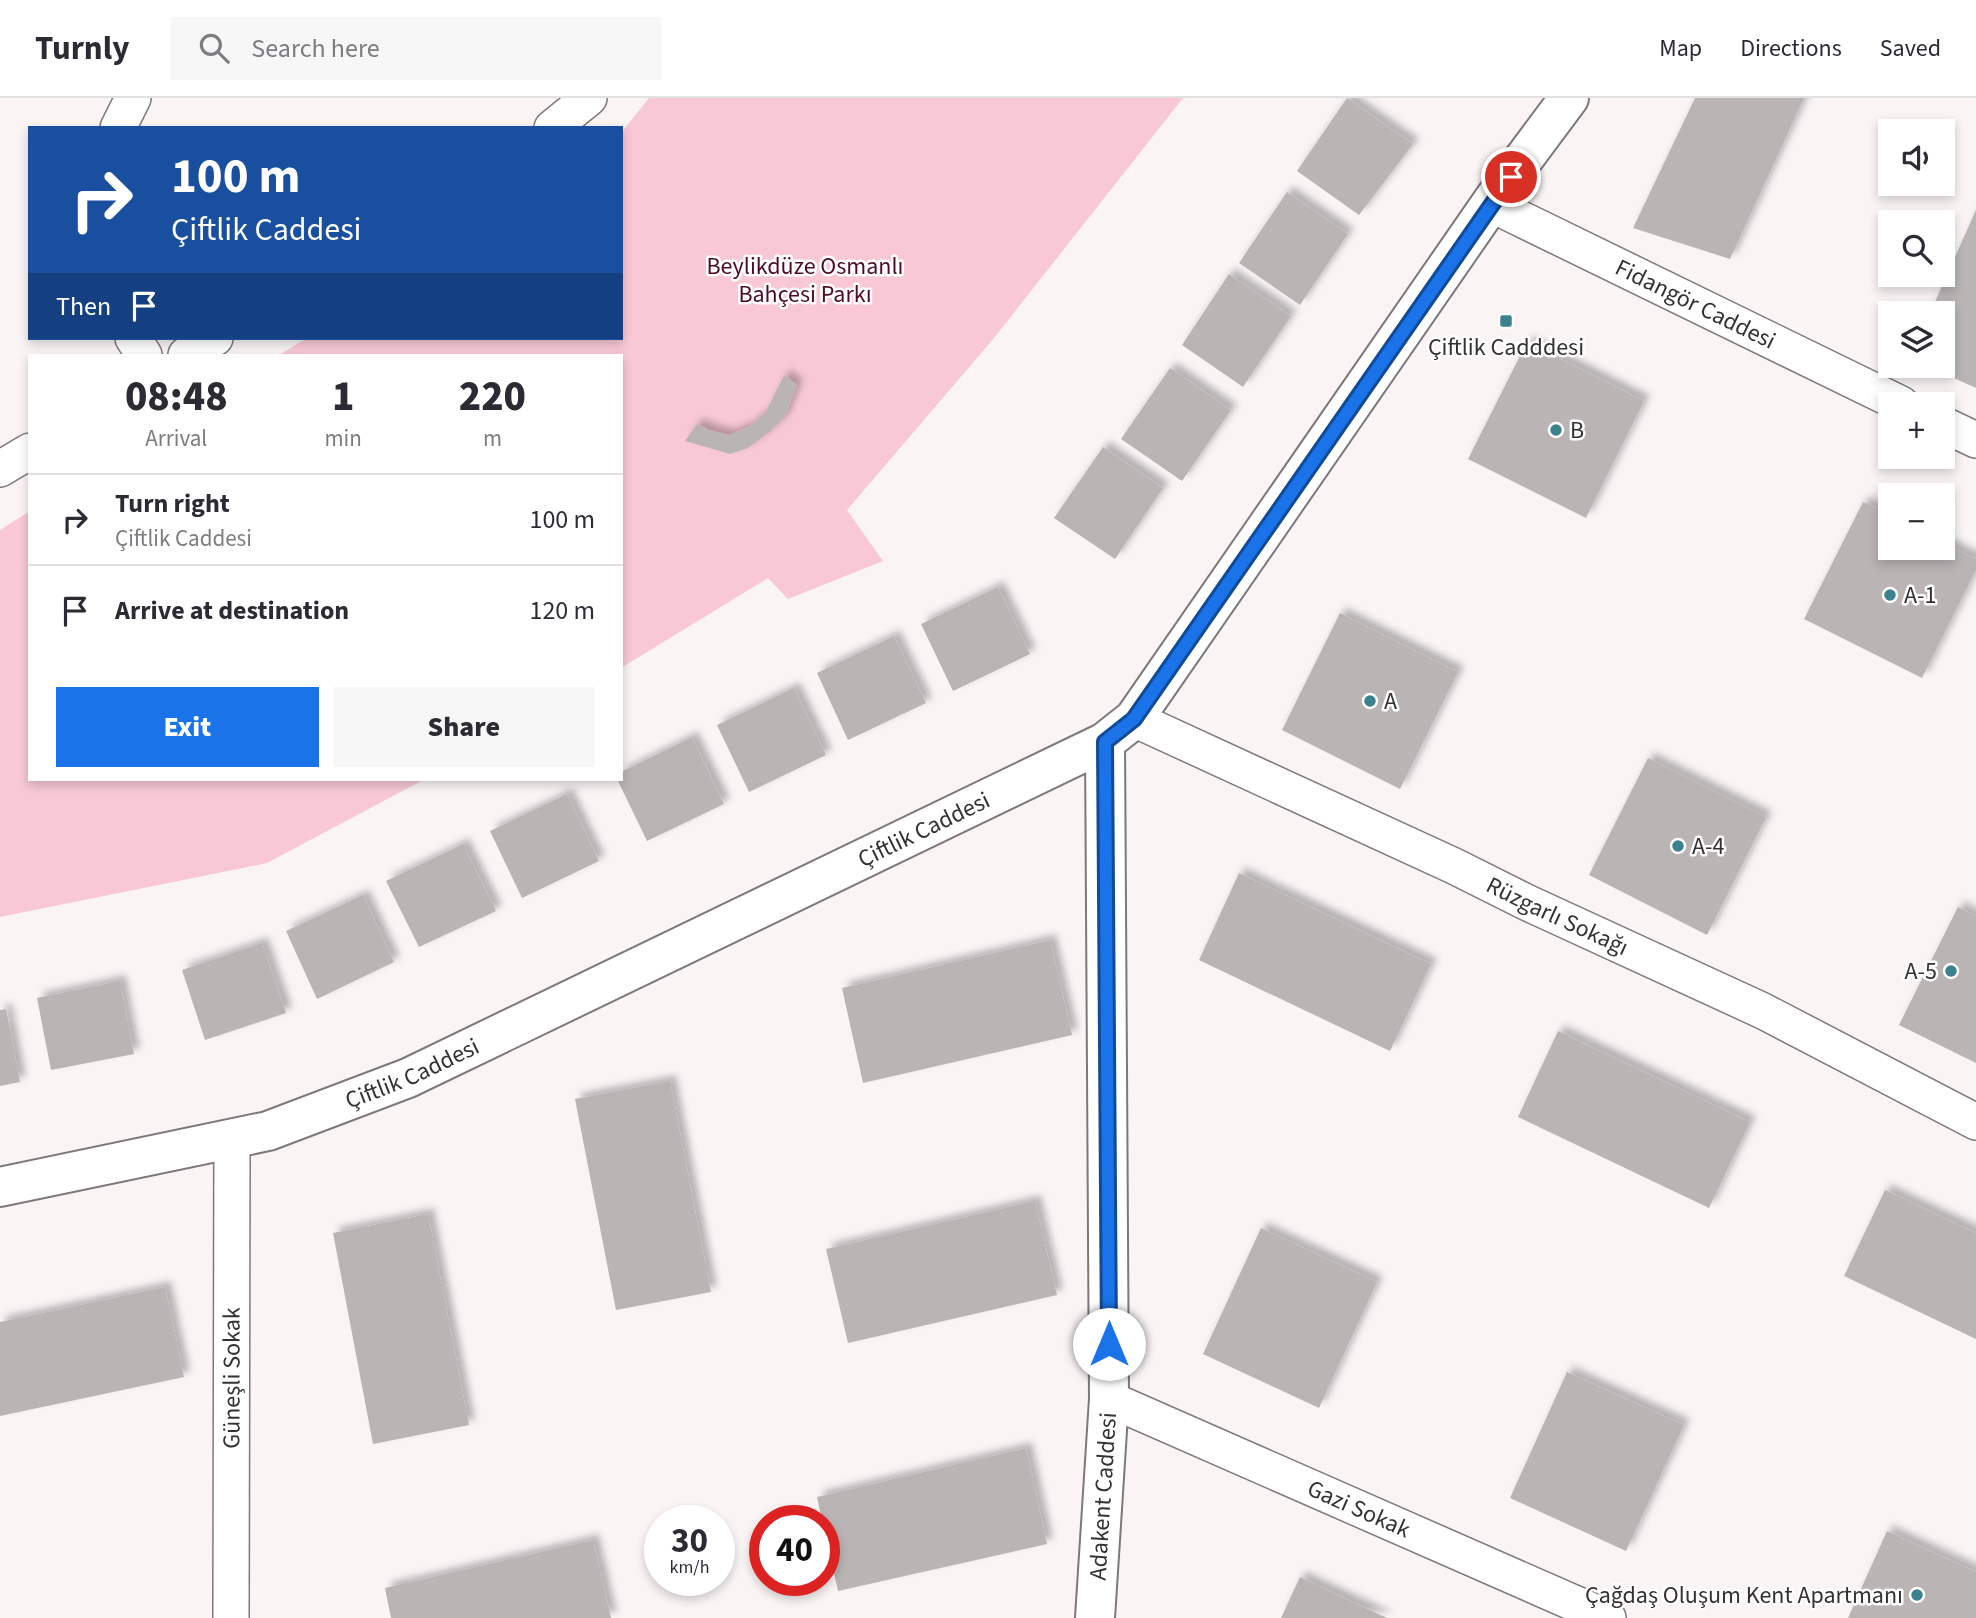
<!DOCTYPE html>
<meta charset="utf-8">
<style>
:root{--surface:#fff;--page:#f7f7f7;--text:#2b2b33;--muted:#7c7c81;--line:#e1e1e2;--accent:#1a73e8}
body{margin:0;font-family:"Source Sans 3",sans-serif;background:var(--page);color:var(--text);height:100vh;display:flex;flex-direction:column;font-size:26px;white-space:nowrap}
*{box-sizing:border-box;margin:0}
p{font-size:23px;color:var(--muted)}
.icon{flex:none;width:38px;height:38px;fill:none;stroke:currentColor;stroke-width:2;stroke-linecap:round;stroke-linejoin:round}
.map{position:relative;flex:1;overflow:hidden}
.drawer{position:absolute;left:28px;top:256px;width:595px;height:427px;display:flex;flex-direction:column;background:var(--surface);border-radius:0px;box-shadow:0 4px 10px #0003}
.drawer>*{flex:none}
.guide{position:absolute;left:28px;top:28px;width:595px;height:214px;border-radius:0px;box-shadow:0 4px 10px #0003;background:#1a4fa0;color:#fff;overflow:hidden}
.tools{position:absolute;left:1878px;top:21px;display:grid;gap:14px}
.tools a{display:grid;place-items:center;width:77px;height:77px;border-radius:0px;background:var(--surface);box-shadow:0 4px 10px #0003;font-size:35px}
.speed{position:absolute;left:644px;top:1407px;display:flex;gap:14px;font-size:35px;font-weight:700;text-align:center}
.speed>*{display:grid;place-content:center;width:91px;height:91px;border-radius:50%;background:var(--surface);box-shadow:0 4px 10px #0003;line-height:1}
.speed small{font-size:18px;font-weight:400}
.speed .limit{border:10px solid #d22;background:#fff;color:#111}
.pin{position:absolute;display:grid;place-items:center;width:60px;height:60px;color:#fff;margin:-30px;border:4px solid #fff;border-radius:50%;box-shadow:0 2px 7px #0007}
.me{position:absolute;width:77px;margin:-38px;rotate:0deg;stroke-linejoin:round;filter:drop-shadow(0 0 5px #0008)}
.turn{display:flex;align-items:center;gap:24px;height:147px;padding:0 28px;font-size:32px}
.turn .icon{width:91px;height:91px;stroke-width:2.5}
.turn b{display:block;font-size:49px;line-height:60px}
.then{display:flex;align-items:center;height:66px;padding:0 28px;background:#0003;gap:14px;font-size:26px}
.eta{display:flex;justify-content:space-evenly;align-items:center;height:119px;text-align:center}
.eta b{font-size:42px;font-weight:800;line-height:49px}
.button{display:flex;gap:14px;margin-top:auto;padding:14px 28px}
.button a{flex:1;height:80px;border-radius:0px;background:var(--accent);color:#fff;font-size:28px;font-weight:800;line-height:80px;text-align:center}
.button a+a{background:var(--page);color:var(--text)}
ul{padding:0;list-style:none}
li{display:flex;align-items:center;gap:21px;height:91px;padding:0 28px;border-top:2px solid var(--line)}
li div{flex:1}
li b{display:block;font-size:26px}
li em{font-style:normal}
header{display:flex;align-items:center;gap:42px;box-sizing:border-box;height:98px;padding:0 35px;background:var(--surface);border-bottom:2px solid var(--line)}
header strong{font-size:33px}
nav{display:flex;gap:38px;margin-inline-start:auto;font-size:24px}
.search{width:490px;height:63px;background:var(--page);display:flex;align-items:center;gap:18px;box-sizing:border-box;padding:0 24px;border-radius:0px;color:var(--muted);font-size:26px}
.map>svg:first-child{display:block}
.green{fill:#f8c9d5}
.building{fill:#bab4b5;filter:url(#shadow)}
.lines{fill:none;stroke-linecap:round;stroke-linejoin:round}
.street-casing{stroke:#7e787a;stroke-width:38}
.secondary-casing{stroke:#7e787a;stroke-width:42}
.street{stroke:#fff;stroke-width:35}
.secondary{stroke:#fff;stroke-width:38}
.route-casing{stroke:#114b97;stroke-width:18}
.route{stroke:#1a73e8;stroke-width:12}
.poi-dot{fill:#3c828e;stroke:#fff;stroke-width:2.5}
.labels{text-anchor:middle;stroke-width:5;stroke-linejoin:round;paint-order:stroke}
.park-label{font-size:24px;fill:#4d0b27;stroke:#fff}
.street-label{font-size:24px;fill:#343132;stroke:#fff}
.poi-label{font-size:24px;fill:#343132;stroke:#fff;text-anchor:start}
</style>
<header>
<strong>Turnly</strong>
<div class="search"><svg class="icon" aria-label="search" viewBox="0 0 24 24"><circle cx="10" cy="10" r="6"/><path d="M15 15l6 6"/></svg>Search here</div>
<nav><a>Map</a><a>Directions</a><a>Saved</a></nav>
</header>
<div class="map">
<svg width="1976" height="1520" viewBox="0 0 1976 1520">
<defs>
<filter id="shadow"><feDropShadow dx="6" dy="-6" stdDeviation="3.5" flood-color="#0004"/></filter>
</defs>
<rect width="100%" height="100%" fill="#faf4f5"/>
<path class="green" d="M649,0H1183L994,240L847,412L883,463L788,501L768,480L621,570V257H279L307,240H621V35Z
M30,413V681H425L267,765L0,819V432Z"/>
<path class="building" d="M1347,0L1413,46L1359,117L1297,73Z
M1695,0H1804L1730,161L1633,130Z
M1287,94L1348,136L1300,207L1239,165Z
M1976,112V290L1927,268H1942V215H1930Z
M1229,176L1291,218L1243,289L1182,247Z
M1527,244L1644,303L1586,420L1468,361Z
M1170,270L1231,312L1182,383L1121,341Z
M784,277L797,287L784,320L768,335L748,350L730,356L685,343L697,326L709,332L729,337L749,329L766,314Z
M1103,349L1163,390L1115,461L1054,420Z
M1863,404L1890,417V450H1942V444L1976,461V472L1922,580L1804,521Z
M998,489L1030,556L953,593L921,526Z
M1340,515L1458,574L1400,691L1282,632Z
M894,538L926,605L848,642L817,575Z
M794,590L826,657L749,694L717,627Z
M692,639L724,706L647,743L617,681H621V674Z
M1648,660L1766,719L1707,837L1589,777Z
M567,696L599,763L522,800L490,733Z
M463,746L496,813L419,849L386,783Z
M1239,775L1431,866L1390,953L1199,862Z
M363,797L394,864L317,901L286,833Z
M1958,809L1976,818V965L1899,927Z
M1050,842L1072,937L863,985L842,890Z
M262,845L286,915L205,942L182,872Z
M120,883L134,956L51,972L37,900Z
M6,911L20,984L0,988V912Z
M1558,933L1750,1024L1709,1110L1518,1019Z
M670,983L711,1194L616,1212L575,1001Z
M1885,1092L1976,1135V1241L1844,1178Z
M1035,1103L1057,1197L848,1245L826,1151Z
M428,1116L469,1327L373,1346L333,1135Z
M1261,1130L1377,1184L1319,1310L1203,1256Z
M165,1189L184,1279L0,1318V1224Z
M1567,1274L1684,1327L1626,1453L1510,1400Z
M1026,1350L1047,1446L838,1493L824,1432V1423H822L817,1399Z
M1887,1433L1976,1474V1520H1848Z
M593,1442L611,1520H391L385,1490Z
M1300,1479L1387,1520H1281Z"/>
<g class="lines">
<g class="street-casing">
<g id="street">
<path d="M118,30L133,0"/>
<path d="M552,30L589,0"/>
<path id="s1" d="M1496,98L1509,115L1901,306"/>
<path d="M133,240L144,257"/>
<path d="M186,257L215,240"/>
<path d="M1942,326L1976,342"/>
<path d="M0,371L30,353"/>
<path id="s2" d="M1134,621L1454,768L1528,805L1763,913L1976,1024"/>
<path id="s3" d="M1109,1301L1608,1520"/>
<path id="s4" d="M231,1520L232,1040"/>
</g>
</g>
<g class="secondary-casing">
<g id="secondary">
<path id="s5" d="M0,1089L268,1033L408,980L1105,644L1134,621L1496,98L1569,0"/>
<path id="s6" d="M1095,1520L1109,1301L1105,644"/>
</g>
</g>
<use href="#street" class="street"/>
<use href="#secondary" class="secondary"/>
</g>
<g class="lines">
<g class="route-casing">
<path id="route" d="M1109,1246L1105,644L1134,621L1511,79"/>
</g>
<use href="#route" class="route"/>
</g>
<g class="poi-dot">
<rect x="1499" y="216" width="14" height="14" rx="3.5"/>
<circle cx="1556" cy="332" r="7"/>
<circle cx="1890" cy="497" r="7"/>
<circle cx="1370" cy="603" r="7"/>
<circle cx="1678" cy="748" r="7"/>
<circle cx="1951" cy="873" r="7"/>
<circle cx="1917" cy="1497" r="7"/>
</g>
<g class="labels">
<g class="park-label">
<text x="805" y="176">Beylikdüze Osmanlı<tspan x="805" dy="28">Bahçesi Parkı</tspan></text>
</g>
<g class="street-label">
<text dy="8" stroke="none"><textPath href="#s1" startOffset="229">Fidangör Caddesi</textPath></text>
<text dy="8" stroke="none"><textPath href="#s5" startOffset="996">Çiftlik Caddesi</textPath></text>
<text dy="8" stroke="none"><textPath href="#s2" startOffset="467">Rüzgarlı Sokağı</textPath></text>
<text dy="8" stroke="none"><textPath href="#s5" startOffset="429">Çiftlik Caddesi</textPath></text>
<text dy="8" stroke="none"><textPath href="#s4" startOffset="240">Güneşli Sokak</textPath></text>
<text dy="8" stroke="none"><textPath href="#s6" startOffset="122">Adakent Caddesi</textPath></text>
<text dy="8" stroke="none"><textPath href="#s3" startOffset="273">Gazi Sokak</textPath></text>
</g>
<g class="poi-label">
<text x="1506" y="257" text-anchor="middle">Çiftlik Cadddesi</text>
<text x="1570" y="340">B</text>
<text x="1904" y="505">A-1</text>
<text x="1384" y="611">A</text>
<text x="1692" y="756">A-4</text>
<text x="1937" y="881" text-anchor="end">A-5</text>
<text x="1903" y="1505" text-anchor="end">Çağdaş Oluşum Kent Apartmanı</text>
</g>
</g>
</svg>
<div class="tools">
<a><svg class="icon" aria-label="sound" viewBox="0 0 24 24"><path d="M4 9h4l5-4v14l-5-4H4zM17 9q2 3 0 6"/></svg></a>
<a><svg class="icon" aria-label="search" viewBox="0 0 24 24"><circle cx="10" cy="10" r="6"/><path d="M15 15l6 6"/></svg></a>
<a><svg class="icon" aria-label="layers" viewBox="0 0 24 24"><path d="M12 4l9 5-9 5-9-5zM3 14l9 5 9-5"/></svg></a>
<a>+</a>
<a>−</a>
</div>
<div class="speed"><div>30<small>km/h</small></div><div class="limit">40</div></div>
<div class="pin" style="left:1511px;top:79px;background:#d93025"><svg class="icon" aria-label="arrive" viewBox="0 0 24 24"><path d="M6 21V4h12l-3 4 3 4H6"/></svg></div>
<svg class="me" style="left:1109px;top:1246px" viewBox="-20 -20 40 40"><circle r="19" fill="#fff"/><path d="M0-13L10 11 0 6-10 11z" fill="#1a73e8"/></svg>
<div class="guide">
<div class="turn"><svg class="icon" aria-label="right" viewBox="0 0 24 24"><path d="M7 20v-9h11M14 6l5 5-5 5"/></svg><div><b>100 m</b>Çiftlik Caddesi</div></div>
<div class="then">Then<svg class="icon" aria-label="arrive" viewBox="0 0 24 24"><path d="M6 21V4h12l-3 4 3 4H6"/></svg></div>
</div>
<section class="drawer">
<div class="eta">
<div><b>08:48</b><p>Arrival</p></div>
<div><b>1</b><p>min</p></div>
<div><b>220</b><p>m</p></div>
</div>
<ul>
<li><svg class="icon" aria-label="right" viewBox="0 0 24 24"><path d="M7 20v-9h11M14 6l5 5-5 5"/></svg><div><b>Turn right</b><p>Çiftlik Caddesi</p></div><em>100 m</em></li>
<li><svg class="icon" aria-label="arrive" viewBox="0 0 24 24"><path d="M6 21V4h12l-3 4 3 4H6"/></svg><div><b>Arrive at destination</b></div><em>120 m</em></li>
</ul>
<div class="button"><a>Exit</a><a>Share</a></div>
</section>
</div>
